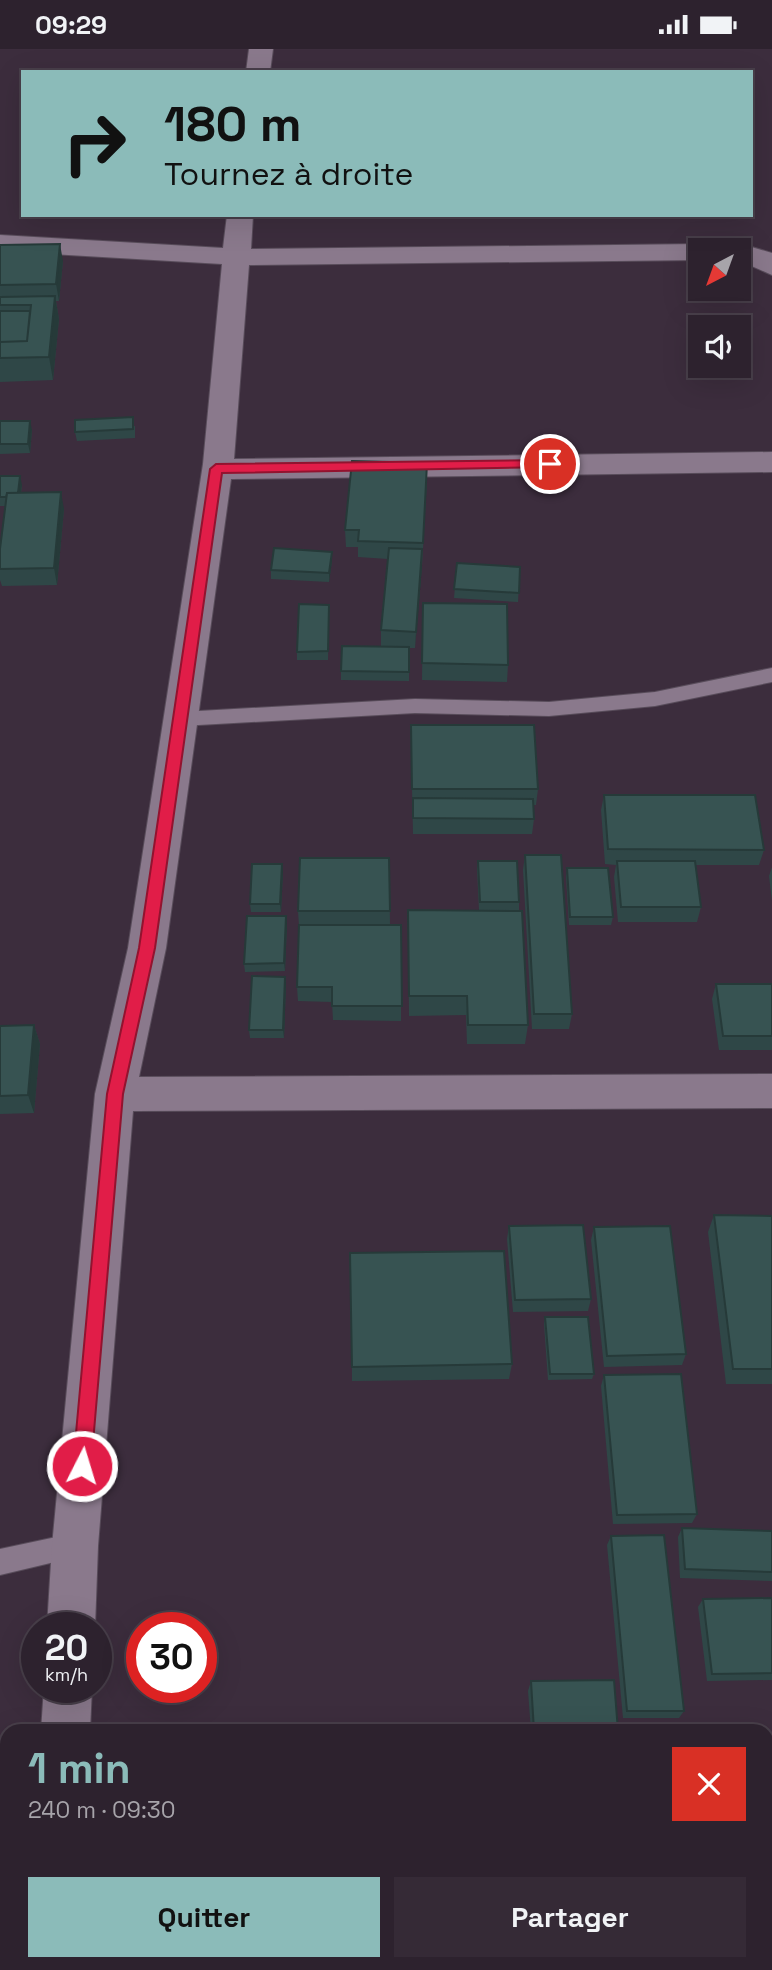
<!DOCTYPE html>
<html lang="fr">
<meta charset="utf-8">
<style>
:root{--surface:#2d222e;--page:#352a36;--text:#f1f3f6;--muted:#a7a4aa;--line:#483f4a;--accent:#8bbbb9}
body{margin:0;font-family:"Space Grotesk",sans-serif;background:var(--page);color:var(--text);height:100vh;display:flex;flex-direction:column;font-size:26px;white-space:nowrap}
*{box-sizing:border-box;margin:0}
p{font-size:23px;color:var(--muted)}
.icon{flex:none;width:38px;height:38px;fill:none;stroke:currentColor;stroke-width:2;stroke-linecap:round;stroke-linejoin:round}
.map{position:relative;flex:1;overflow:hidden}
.drawer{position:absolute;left:0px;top:1675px;width:774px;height:247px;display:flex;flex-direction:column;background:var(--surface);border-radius:21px 21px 0 0;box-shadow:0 7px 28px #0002,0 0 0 2px var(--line)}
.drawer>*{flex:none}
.guide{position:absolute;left:21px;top:21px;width:732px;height:147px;border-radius:0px;box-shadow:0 7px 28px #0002,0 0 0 2px var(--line);background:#8bbbb9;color:#111;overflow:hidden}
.needle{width:46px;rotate:221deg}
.buttons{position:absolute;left:688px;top:189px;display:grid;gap:14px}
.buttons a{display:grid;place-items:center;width:63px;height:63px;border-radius:0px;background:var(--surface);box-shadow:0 7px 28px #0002,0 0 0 2px var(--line);font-size:35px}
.speed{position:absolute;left:21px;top:1563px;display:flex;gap:14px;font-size:35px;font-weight:700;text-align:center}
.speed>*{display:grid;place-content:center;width:91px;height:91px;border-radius:50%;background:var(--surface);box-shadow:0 7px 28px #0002,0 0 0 2px var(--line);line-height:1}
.speed small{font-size:18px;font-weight:400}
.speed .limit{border:10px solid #d22;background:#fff;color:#111}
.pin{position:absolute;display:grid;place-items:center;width:60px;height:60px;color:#fff;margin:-30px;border:4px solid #fff;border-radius:50%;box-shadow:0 2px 7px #0007}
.me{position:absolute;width:77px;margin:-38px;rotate:5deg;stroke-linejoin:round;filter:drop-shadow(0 0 5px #0008)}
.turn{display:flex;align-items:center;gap:24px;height:147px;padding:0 28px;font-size:32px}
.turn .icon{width:91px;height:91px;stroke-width:2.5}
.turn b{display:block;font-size:49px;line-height:60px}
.round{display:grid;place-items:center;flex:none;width:74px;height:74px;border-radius:0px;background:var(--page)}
.headline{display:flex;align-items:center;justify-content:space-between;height:119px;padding:0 28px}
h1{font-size:42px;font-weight:800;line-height:52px;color:var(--accent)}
.cta{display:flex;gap:14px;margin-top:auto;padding:14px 28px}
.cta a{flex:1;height:80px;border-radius:0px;background:var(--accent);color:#111;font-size:28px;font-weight:800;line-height:80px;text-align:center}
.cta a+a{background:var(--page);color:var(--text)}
.status{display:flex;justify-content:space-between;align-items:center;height:49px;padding:0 35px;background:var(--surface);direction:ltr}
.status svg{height:19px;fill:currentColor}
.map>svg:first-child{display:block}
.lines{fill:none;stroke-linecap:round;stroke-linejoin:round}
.service-casing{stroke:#584c5a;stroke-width:2}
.minor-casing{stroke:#584c5a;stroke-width:2}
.service{fill:#8a798c;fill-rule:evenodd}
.minor{fill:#8a798c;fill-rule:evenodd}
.wall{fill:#2f4747}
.shaded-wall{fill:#263a39}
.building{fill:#375352;stroke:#263a39;stroke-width:2}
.route{fill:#e11d48;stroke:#92132f;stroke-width:2}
</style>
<div class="status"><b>09:29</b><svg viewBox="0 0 49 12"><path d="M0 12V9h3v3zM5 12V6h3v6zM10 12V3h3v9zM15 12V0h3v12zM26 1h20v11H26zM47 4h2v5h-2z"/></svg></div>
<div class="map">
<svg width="772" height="1921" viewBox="0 0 772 1921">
<rect width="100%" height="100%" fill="#3c2d3d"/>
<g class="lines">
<g class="service-casing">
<path id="service" d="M772,619V633L655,657L549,667L415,664L181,677L174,675L172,670L174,665L181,663L415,650L549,653L655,643Z
M75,1484L84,1488L88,1497L84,1506L0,1526V1500Z"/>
</g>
<g class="minor-casing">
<path id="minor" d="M249,0H273L270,23H246Z
M227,166H253L251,200L700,195L710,197L713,201H700V211L249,216L234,410L772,403V423L231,430L166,899L139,1028L772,1025V1059L133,1062L98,1497L95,1578H47L52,1497L95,1045L128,899L203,415L222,215L0,202V186L223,199Z
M738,194L772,204V226L738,211V201H725L728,196Z
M44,1638H92L90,1682H41Z
M28,1914H80L79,1921H27Z"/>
</g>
<use href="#service" class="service"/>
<use href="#minor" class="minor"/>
</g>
<path class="wall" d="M0,196L63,212L59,252H56L59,270L53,331L0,333Z
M0,372L32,381L30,404L0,405Z
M135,377V389L77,392L75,383Z
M0,427L22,436L21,444L64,460L57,536L2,537L0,531V500L5,457H0Z
M427,431L422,517L415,599H409V632L341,631V622L381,597V581L388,510L358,508V498H346L345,481Z
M332,503V512L329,533L271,530V521Z
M457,514L520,518L518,553L454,549Z
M423,554L508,616L507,633L422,631Z
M329,556L328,611H297V603Z
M411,692L538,740L536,756H533L534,770L532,785H413Z
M604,746L764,801L759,816H695L701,858L697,873H618L614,828L616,816L605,815L601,761Z
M525,806L572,965L569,980H532L523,821Z
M389,809L390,876H401V972L333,971L332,953L298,952L297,938L299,877L298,862Z
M478,812L519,853V861H479L477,820Z
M772,818V852L769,827Z
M567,819L613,868L611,876H569L566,828Z
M283,823L281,863H251L250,855Z
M408,861L528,976L525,995H467L466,966L409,967Z
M287,875L285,922L245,923L244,915Z
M286,935L284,989H250L249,981Z
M716,935H772V1001H719L712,950Z
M34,976L40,995L34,1064L0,1065V977Z
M714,1166L772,1167V1335H726L708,1183Z
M509,1177L591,1250L588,1262L513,1263L507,1190Z
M594,1178L686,1305L682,1316L604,1318L591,1191Z
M545,1268L594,1325L592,1330L548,1331L544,1275Z
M512,1315L509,1330L352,1332V1318Z
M604,1326L697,1465L692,1474L613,1475L601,1337Z
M682,1479L772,1482V1532L680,1529L678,1488Z
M611,1487L684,1662L679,1669H623L607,1496Z
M772,1549V1631L707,1632L698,1558L703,1550Z
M531,1632L618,1682H531L528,1642Z
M766,1699H772V1801H766Z"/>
<path class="shaded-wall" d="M60,195L63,212L59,252L56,235Z
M55,247L59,270L53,331L49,308Z
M30,372L32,381L30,404L28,395Z
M20,427L22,436L19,457L17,448Z
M61,443L64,460L57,536L54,519Z
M422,500V517L415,599L416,583Z
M332,503V512L329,533V524Z
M282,815L283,823L281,863L280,855Z
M286,867L287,875L285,922L284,914Z
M285,928L286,935L284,989L283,981Z
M34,976L40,995L34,1064L28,1046Z"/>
<path class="building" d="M60,195L56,235L0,236V196Z
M55,247L49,308L0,309V293L27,292L31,256H0V248Z
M0,262H30L27,292L0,293Z
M133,368V380L75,383V371Z
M0,372H30L28,395H0Z
M352,412L427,414L423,494L358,492L359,481H345Z
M0,427H20L18,444H7L6,448H0Z
M61,443L54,519L0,520V500L7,444Z
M274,499L332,503L329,524L271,521Z
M389,499L422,500L416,583L381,581Z
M457,514L520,518L519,544L454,540Z
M423,554L507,555L508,616L422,614Z
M299,555L329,556L328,602L297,603Z
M342,597L409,598V623L341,622Z
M411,676H534L538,740H412Z
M604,746H755L764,801L608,800Z
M413,749L533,750L534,770L413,769Z
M525,806H561L572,965H534Z
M300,809H389L390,862H298Z
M478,812H517L519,853H480Z
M617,812H695L701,858H621Z
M252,815H282L280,855H250Z
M567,819H608L613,868H570Z
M408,861L522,862L528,976H468L467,947H409Z
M247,867H286L284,914L244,915Z
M299,876H401L402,957H332V938H297Z
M252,927L285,928L283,981H249Z
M716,935H772V987H723Z
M34,976L28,1046L0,1047V977Z
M714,1166L772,1167V1320H733Z
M583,1176L591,1250L515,1251L509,1177Z
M670,1177L686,1305L607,1307L594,1178Z
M504,1202L512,1315L352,1318L350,1204Z
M545,1268H588L594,1325H550Z
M681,1325L697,1465L617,1466L604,1326Z
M682,1479L772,1482V1523L685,1520Z
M664,1486L684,1662H627L611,1487Z
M772,1549V1624L712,1625L703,1550Z
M614,1631L618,1682H534L531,1632Z
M766,1699H772V1796H766Z"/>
<path class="route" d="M550,411L554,412V418L222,424L155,899L123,1045L91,1417L89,1424L82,1427L75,1424L73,1417L107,1045L139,899L210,420L216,415Z"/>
</svg>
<div class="buttons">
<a><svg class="needle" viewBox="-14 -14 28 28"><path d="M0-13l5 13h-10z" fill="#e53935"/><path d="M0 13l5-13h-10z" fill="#a7a4aa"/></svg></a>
<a><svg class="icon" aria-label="sound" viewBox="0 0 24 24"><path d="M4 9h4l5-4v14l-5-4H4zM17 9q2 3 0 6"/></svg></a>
</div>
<div class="speed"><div>20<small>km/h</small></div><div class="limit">30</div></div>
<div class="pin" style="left:550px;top:415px;background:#d93025"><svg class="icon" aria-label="arrive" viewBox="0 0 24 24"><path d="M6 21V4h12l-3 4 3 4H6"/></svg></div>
<svg class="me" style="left:82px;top:1417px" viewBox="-20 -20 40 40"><circle r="17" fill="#e11d48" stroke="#fff" stroke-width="3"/><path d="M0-11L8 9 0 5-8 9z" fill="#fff"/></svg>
<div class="guide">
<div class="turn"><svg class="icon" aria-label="right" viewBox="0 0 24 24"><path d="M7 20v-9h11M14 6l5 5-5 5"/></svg><div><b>180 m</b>Tournez à droite</div></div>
</div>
<section class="drawer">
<div class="headline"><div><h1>1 min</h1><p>240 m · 09:30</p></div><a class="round" style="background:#d93025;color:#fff"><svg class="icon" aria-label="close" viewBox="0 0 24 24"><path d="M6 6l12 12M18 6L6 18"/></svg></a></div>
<div class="cta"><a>Quitter</a><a>Partager</a></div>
</section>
</div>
